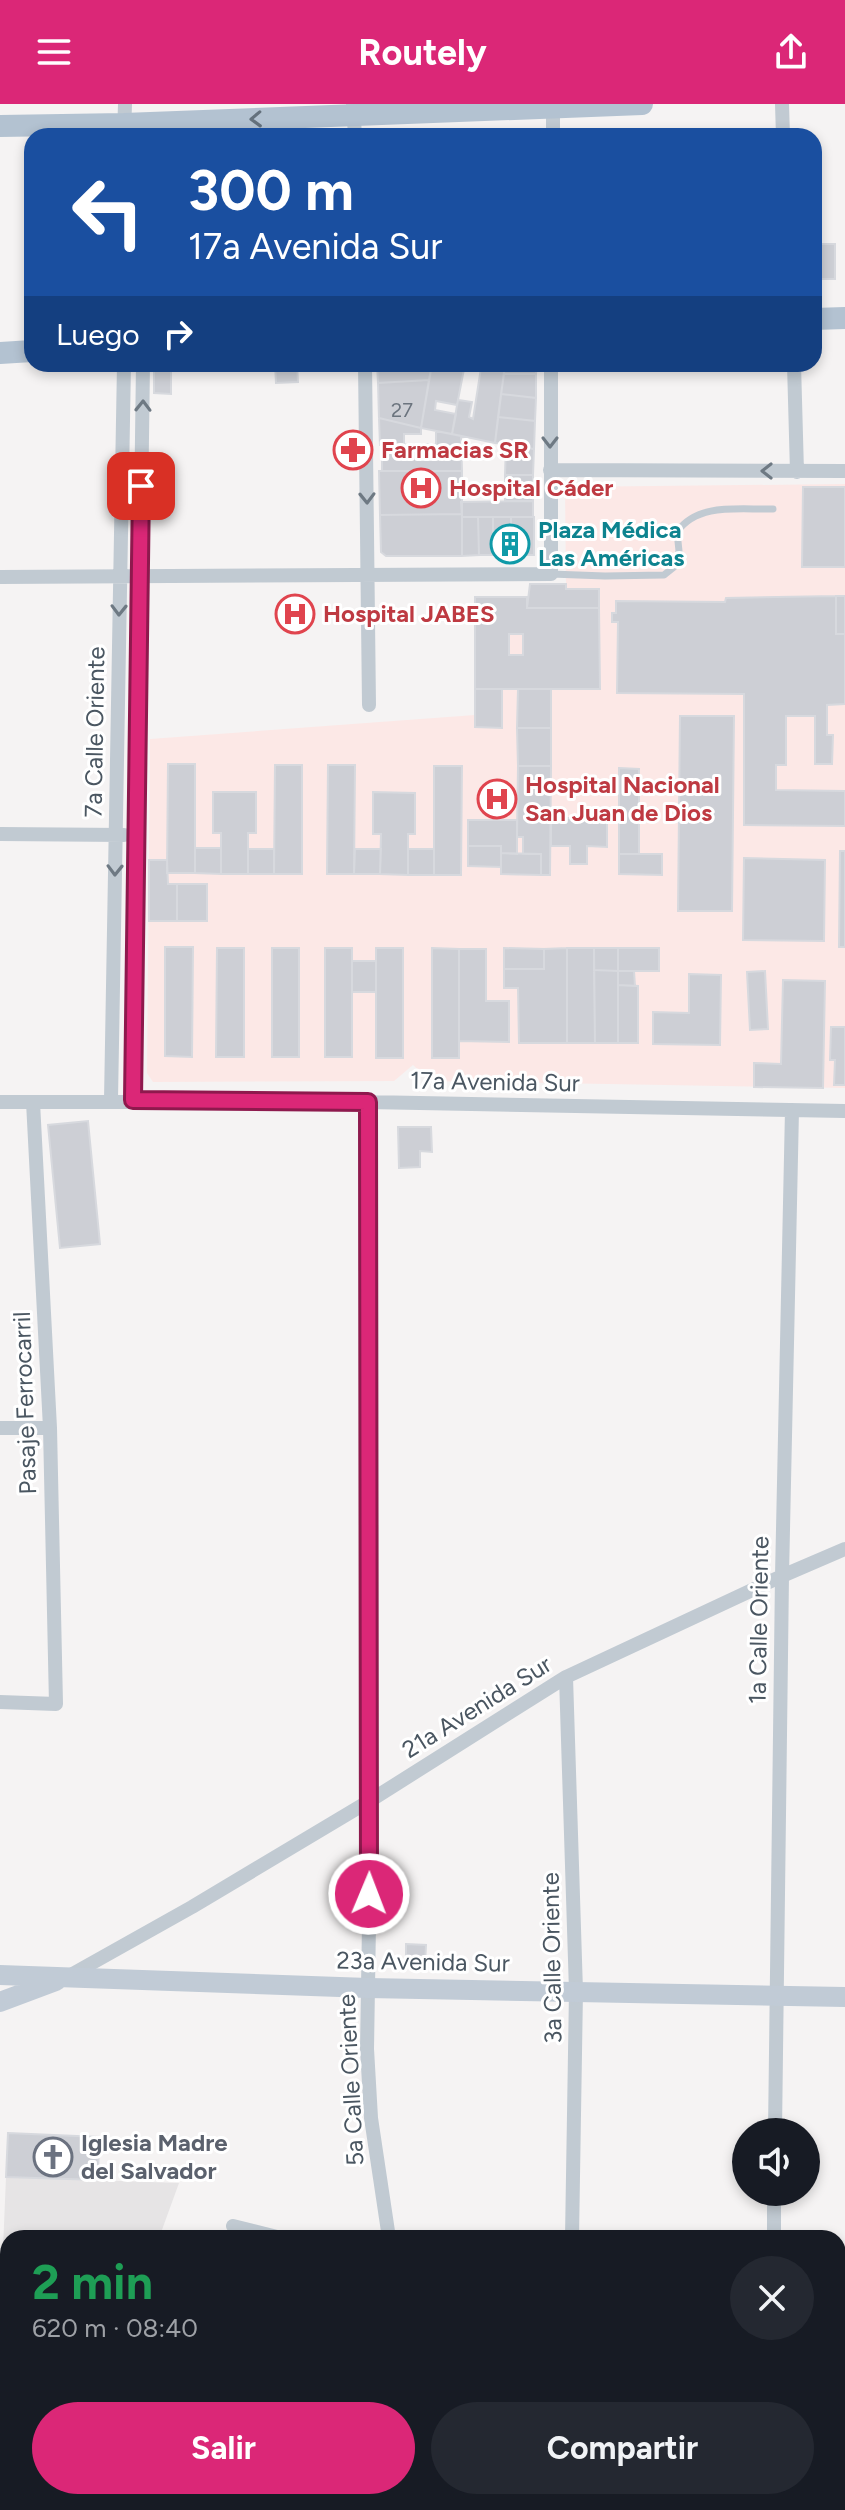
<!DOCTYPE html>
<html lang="es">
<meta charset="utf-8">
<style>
:root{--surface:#171b24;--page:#242831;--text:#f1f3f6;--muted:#9ea1a6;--accent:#db2777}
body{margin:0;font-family:Figtree,sans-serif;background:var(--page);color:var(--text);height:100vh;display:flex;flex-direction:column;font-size:30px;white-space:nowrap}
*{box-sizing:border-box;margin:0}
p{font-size:26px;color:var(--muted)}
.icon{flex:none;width:44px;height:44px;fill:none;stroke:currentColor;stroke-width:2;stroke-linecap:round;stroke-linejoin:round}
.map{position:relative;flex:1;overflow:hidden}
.details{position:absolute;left:0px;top:2126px;width:846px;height:280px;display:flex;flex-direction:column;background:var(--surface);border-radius:24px 24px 0 0;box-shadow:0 4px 12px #0003}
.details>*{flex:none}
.guide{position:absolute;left:24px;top:24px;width:798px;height:244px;border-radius:24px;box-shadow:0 4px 12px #0003;background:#1a4fa0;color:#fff;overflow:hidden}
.buttons{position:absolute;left:732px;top:2014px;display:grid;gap:16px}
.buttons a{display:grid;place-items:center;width:88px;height:88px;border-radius:50%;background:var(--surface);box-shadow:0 4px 12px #0003;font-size:40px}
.pin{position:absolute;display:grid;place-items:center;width:68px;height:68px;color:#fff;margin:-34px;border-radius:16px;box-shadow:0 4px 12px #0006}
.me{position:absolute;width:88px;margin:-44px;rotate:1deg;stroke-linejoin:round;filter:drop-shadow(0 0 6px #0008)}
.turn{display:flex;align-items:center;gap:28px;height:168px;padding:0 32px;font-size:36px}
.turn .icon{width:104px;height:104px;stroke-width:2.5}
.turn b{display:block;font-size:56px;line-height:68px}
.then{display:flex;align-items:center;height:76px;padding:0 32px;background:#0003;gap:16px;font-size:30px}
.round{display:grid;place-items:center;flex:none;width:84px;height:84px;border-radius:42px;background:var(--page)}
.headline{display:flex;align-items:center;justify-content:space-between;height:136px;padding:0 32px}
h1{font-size:48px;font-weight:700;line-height:60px;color:#1e9e55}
.cta{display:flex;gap:16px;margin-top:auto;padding:16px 32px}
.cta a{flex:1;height:92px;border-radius:48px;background:var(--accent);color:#fff;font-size:32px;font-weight:700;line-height:92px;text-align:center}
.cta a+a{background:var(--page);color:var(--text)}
header{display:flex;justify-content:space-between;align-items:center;height:104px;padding:0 32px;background:var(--accent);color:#fff;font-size:36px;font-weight:700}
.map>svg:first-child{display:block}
.education{fill:#e6e4e5}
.medical{fill:#fce8e6}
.building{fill:#cdcfd5;stroke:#d7d9de;stroke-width:2;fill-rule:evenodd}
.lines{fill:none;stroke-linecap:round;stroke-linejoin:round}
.service{stroke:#c1cad2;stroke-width:7}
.minor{stroke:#c1cad2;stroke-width:14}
.secondary{stroke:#c1cbd6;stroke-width:20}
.primary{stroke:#b3c2d1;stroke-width:22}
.oneway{stroke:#64717d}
.oneway2{stroke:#6e7983}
.route-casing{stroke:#8e194d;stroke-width:20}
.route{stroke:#db2777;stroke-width:14}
.labels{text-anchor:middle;stroke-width:6;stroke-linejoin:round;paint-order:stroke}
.number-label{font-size:20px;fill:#6b747e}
.health-label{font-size:24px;font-weight:bold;fill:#be3a42;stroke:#fff;text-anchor:start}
.culture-label{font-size:24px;font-weight:bold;fill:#0d838f;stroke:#fff;text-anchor:start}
.street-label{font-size:24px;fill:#4a5661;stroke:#fff}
.worship-label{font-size:24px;font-weight:bold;fill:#5b616d;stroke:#fff;text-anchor:start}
</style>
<header><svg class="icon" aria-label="menu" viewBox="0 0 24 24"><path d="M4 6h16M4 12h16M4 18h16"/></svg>Routely<svg class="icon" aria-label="share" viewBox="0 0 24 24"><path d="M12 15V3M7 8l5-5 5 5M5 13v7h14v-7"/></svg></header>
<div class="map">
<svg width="845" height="2406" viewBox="0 0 845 2406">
<rect width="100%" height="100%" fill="#f5f3f3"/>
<path class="education" d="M6,2073L179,2079L159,2134H8V2296H0V2217Z"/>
<path class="medical" d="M845,380V984L427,977L426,973L413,961L394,977L153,978L147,969L150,635L475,611V493H530L566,480L565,383Z"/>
<path class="building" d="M814,140H835V175H814Z
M154,260H171V290L154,289Z
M275,260H297L298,278L276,279Z
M377,260H432L429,276L378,279Z
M432,260H465L457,301L436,297L435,306L456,310L452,330L421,324Z
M465,260H505L495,339L452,330L458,296L472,298L469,313L473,315L481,264L464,265Z
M505,260H537L536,270H504Z
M504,270H536V294L501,290Z
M429,276L421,324L379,314L378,279Z
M501,290L536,294L535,317L498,313Z
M498,313L535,317L534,345L495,339Z
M379,314L421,324V330H404V341H380Z
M436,327L461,332L462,367H382V341L436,340Z
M506,341L534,345L533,371H505Z
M379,367H462V410L380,411Z
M505,371H533V397H505Z
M803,383H845V463H802Z
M533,397V413H462L461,398Z
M462,410V452H386L381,448L380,411Z
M462,413H478L479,451L462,452Z
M478,413H493V451H479Z
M493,413H511V427L518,428V451H503V430H493Z
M511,413H534V451H518V428L511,427Z
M493,430H503V451H493Z
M530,480H566V485H599V504H527Z
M836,492V530H845V600L827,601V631H833L832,660H815V612H786V661H776V686L845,687V722L744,721V590L617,589L618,518H612V509H616V497L725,498L726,494Z
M836,492H845V530H836Z
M475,493H527V504H599L600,585H475ZM509,530H523V551H509Z
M475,585H502V624L475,623Z
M518,585H551V624H517Z
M680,612H734L732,807H678Z
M517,624H551V662H518Z
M168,660H195V769H167Z
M275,661H302V770H274Z
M328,661H355L354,770H327Z
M434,662H462L461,771H434Z
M518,662H551L550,771H541V750H523V733H517Z
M619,664L639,665V750H619Z
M213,688H256V729H248V770H221V729H213Z
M373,688L415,689V730H408V771L380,770L381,730H373Z
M551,714H607V743L587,742V760H570V742H551Z
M468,716H517V750L501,749V742H468Z
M468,742H501V763L468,762Z
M195,744H221V770L195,769Z
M248,745H274V770H248Z
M355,745H381L380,770H354Z
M408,745H434V771H408Z
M840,747H845V843H839Z
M501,749L541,750V771L501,770Z
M619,750H662V771L619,770Z
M744,754L825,756L824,837L743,836Z
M149,756H167L168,780H177V817H149Z
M177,780H207V817H177Z
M165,843H193L192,953L165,952Z
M217,844H244V953H216Z
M272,844H299V953H272Z
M325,844H352V953H325Z
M376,844H403V954H376Z
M432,844L459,845V954H432Z
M504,844L544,845V865H504Z
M567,844V939H519L518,884H504V865H544V845Z
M567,844H594L595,939H567Z
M594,844H618V867L594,866Z
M618,844H659V867H618Z
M459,845H486V897H509V938L459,937Z
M352,857H376V888H352Z
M594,866L618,867V939H595Z
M618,867H634L635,882L618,881Z
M765,867L768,925L750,926L747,868Z
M689,870L721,871L720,941L653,940V908L689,909Z
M783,876L825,877L823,984L754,983V959L781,960Z
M618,881L638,882V939H618Z
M831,923H845V981H834L835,956H830Z
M88,1017L100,1140L60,1144L48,1021Z
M398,1023H431L432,1048L420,1047V1063L399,1064Z
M406,1840L426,1841L425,1860H410L406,1852Z
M8,2029L99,2033L98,2076L6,2073Z
M838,2289H845V2340H838Z"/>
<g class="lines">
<path class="service" d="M551,470L605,472L664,471L674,463L679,447L677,428C698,398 740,406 773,405
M112,2398L114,2406
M184,2398L186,2406
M269,2398L271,2406
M350,2398L351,2406
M612,2406L616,2405"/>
<path class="minor" d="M353,0L355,32
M782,0L783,32
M124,32L125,0
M553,32V0
M365,260L369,601
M794,260L797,368
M550,366L845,367
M0,473L551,470V260
M0,730L124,731
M111,996L124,260
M133,996L143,260
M0,998H368L845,1007
M368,998L371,1696L367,1945L371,2014L389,2134
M0,1324H50
M566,1573L576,1887L572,2134
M0,1598L56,1600L50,1324L33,998
M69,1872L192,1803L371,1696L566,1573L782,1472L845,1445
M775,2028L782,1472L792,1006
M233,2122L281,2134
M774,2134V2088
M838,2200H845
M440,2398L441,2406"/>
<path class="secondary" d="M0,1871L368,1884L845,1893
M0,1898L56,1877"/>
<path class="primary" d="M0,22L124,20L642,0
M814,215L845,214
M0,249L32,247"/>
</g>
<defs><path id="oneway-chevron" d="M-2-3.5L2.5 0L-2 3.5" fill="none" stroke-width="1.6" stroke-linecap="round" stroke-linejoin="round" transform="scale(2)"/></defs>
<use class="oneway" href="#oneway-chevron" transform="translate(256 15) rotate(178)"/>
<g class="oneway2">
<use href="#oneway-chevron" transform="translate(143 302) rotate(-89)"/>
<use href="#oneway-chevron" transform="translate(550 338) rotate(90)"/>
<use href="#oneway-chevron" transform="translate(767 367) rotate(-180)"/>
<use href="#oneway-chevron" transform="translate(367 394) rotate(89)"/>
<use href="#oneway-chevron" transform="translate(119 506) rotate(91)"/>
<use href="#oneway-chevron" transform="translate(115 766) rotate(91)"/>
</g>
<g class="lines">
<g class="route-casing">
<path id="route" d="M141,382L133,996L368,998L369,1790"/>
</g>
<use href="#route" class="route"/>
</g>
<defs>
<g id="pharmacy-ring" transform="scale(2)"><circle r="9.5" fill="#fff" stroke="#e0444e" stroke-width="1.5"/><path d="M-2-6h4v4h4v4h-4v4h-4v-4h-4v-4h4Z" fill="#e0444e"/></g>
<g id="hospital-ring" transform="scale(2)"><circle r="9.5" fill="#fff" stroke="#e0444e" stroke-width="1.5"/><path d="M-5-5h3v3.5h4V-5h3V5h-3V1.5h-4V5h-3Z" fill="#e0444e"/></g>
<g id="building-ring" transform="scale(2)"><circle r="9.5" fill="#fff" stroke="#0f9aa8" stroke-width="1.5"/><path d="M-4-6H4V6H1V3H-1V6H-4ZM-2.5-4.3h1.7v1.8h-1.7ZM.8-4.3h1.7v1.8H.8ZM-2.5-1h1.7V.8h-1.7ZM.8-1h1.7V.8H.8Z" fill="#0f9aa8"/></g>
<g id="church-ring" transform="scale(2)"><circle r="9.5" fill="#fff" stroke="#6b7280" stroke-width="1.5"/><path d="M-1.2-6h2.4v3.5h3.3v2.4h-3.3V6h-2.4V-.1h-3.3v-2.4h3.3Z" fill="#6b7280"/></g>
</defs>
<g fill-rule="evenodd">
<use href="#pharmacy-ring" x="353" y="346"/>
<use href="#hospital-ring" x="421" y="384"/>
<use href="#building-ring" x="510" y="440"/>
<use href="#hospital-ring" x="295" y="510"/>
<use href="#hospital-ring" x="497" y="695"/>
<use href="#church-ring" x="53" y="2053"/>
</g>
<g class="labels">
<g class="number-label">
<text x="402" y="313">27</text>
</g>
<g class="health-label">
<text x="381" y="354">Farmacias SR</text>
<text x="449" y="392">Hospital Cáder</text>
<text x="323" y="518">Hospital JABES</text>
<text x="525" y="689">Hospital Nacional<tspan x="525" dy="28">San Juan de Dios</tspan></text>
</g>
<g class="culture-label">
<text x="538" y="434">Plaza Médica<tspan x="538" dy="28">Las Américas</tspan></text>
</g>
<g class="street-label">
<text transform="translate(95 628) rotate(-89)" y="8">7a Calle Oriente</text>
<text transform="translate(495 978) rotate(1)" y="8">17a Avenida Sur</text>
<text transform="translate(25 1299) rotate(-92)" y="8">Pasaje Ferrocarril</text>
<text transform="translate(759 1516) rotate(-89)" y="8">1a Calle Oriente</text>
<text transform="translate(477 1603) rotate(-32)" y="8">21a Avenida Sur</text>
<text transform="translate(552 1854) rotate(-91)" y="8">3a Calle Oriente</text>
<text transform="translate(423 1858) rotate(1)" y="8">23a Avenida Sur</text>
<text transform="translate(351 1976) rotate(-93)" y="8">5a Calle Oriente</text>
</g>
<g class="worship-label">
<text x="81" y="2047">Iglesia Madre<tspan x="81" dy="28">del Salvador</tspan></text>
</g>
</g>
</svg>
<div class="buttons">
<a><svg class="icon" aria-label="sound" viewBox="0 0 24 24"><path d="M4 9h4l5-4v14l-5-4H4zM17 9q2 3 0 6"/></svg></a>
</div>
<div class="pin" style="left:141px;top:382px;background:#d93025"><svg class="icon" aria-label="arrive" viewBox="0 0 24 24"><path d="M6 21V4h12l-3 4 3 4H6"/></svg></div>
<svg class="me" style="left:369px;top:1790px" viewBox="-20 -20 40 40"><circle r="17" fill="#db2777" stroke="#fff" stroke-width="3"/><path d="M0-11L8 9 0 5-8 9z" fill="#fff"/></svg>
<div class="guide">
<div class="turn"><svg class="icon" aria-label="left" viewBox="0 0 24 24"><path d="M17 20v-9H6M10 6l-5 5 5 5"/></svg><div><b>300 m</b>17a Avenida Sur</div></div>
<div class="then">Luego<svg class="icon" aria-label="right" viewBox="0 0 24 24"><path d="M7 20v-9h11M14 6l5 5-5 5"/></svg></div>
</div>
<section class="details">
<div class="headline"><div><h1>2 min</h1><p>620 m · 08:40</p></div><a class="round"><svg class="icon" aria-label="close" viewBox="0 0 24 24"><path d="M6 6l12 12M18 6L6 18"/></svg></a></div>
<div class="cta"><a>Salir</a><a>Compartir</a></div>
</section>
</div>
